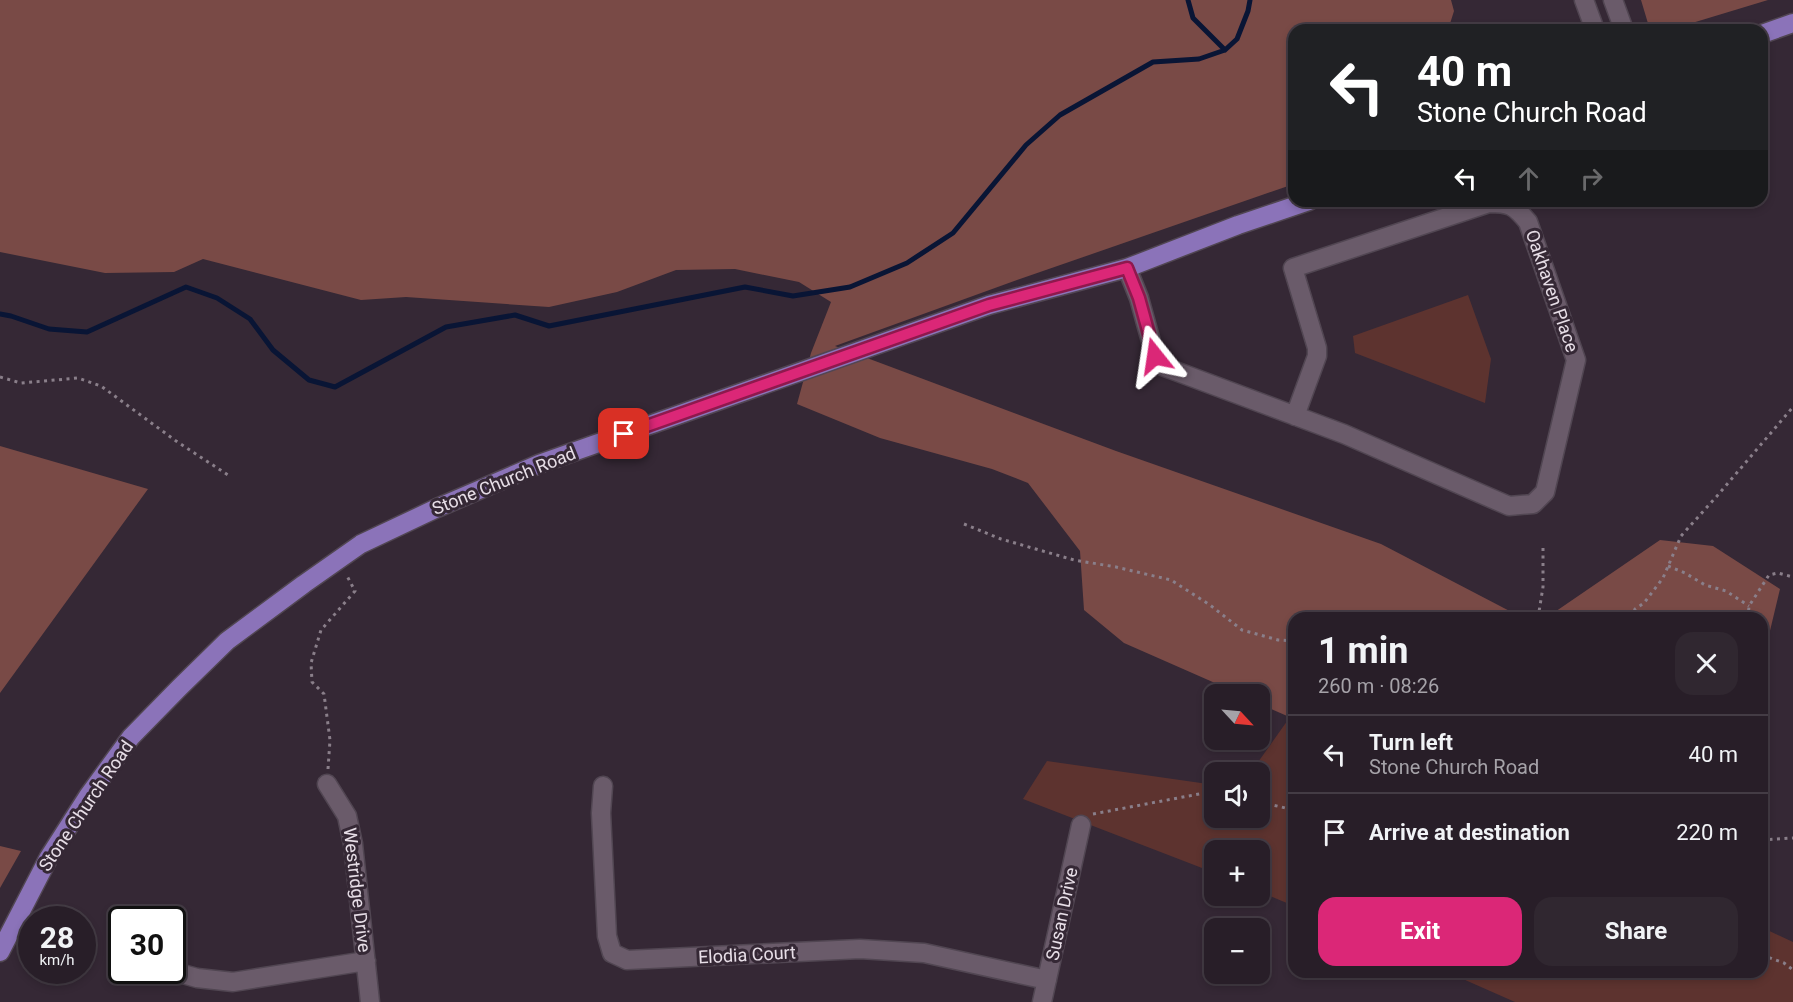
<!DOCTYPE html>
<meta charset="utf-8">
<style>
:root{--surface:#281e28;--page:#302730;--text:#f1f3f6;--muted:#a5a2a8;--line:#443c45;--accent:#db2777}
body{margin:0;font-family:Roboto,sans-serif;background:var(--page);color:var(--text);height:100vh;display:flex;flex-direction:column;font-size:22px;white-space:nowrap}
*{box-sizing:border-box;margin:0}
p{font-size:20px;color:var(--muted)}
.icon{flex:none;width:33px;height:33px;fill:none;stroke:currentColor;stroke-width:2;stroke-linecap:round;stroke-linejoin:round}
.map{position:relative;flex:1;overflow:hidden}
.details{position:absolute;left:1288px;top:612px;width:480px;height:366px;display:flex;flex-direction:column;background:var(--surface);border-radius:18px;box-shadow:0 3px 9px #0003,0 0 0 2px var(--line)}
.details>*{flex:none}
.banner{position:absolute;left:1288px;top:24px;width:480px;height:183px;border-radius:18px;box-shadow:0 3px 9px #0003,0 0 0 2px var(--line);background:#202124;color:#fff;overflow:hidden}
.needle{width:39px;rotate:116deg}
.fabs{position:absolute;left:1204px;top:684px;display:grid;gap:12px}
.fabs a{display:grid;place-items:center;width:66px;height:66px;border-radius:12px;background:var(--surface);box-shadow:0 3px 9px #0003,0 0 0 2px var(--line);font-size:30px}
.speed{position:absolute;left:18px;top:906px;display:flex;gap:12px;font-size:30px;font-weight:700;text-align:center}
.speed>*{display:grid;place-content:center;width:78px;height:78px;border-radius:50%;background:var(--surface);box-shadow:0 3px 9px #0003,0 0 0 2px var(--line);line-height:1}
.speed small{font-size:15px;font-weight:400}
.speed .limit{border:3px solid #111;border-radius:9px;background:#fff;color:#111}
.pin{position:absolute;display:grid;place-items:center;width:51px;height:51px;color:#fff;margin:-26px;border-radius:12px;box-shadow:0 3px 9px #0006}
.me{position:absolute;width:66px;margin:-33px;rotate:345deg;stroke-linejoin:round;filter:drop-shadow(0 0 4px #0008)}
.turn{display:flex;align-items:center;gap:21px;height:126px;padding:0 30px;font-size:27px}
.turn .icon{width:78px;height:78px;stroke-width:2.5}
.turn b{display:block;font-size:42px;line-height:51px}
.lanes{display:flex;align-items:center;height:57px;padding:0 30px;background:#0003;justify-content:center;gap:30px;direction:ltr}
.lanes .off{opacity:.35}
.round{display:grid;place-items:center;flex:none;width:63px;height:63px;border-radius:18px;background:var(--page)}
.head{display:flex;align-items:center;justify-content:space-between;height:102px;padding:0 30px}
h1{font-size:36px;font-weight:700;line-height:45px}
.action{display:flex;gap:12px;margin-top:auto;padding:12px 30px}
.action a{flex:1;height:69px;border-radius:18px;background:var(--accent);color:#fff;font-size:24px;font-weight:700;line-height:69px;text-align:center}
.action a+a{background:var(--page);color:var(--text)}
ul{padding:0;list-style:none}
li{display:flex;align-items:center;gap:18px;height:78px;padding:0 30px;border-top:2px solid var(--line)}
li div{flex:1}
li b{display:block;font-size:22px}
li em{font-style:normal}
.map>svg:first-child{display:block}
.green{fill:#5d332f}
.forest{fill:#794a46}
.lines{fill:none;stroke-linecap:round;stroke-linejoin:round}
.stream{stroke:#091535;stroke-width:5}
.minor-casing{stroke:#514652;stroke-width:21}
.major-casing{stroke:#514652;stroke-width:21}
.path{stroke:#8a7f8a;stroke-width:3;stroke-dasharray:3 4.5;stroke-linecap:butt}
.minor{stroke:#6a5b6a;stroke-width:18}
.major{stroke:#8b73b9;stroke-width:18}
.route-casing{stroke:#8e194d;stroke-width:15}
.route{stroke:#db2777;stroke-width:10}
.labels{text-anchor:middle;stroke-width:6;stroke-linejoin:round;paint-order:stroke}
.street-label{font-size:18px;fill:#e7dee7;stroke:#352835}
</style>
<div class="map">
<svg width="1793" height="1002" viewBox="0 0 1793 1002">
<rect width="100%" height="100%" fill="#352835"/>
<path class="green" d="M1468,295L1491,359L1485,403L1355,353L1353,336Z
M1290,717L1294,719V906L1260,892V850H1215V873L1023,799L1047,761L1215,785V818H1260V772H1251Z
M1763,928L1793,942V1002H1515L1447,972H1762Z"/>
<path class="forest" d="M0,0H1451L1454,11L1448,30H1294V184L1017,280L835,346L1116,451L1381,544L1523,618H1294V719L1260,704V694H1240L1124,643L1084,610L1080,551L1028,483L992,469L880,438L797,404L811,353L831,302L799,282L735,269L676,270L617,292L549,307L406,297L361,300L203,259L174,272L105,273L0,252Z
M1641,0H1768L1669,30H1650Z
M0,446L148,489L0,693Z
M1660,540L1713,546L1780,589L1763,660L1762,618H1546Z
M0,846L21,851L0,888Z"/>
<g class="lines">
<path class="stream" d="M1188,0L1193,18L1225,50
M0,314L11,316L49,329L87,332L186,287L217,298L250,319L273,350L309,380L335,387L446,327L515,315L549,326L745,287L793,296L850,287L907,263L953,233L1026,145L1060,115L1153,62L1199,59L1225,50L1237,39L1248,11L1250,0"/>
<g class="minor-casing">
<path id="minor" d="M1584,0L1595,30
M1613,0L1624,30
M1127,268L1139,298L1155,356L1162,366L1344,434L1509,506L1533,504L1545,492L1576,360L1528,222C1514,205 1510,203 1489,203L1293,268L1317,348V356L1295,416
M327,784L347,816L353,844L370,1002
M603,786L601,813L607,936L612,953L627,960L860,949L924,953L1047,980
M172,971L197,978L233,982L366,961
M1042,1002L1081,825"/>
</g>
<g class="major-casing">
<path id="major" d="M1762,34L1793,23
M0,952L49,857L88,796L131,737L179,688L227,641L304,584L361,544L437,508L539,464L989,305L1127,268L1238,225L1309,201"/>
</g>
<path class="path" d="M0,377L21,383L78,378L101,386L176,441L228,475
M964,524L1001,539L1074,560L1116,567L1171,580L1210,605L1242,630L1278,640L1294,641
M1668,566L1685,573L1705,585L1726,591L1749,606
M1538,618L1543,587V546
M1632,618L1635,609L1644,603L1663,578L1681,536L1717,496L1793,407
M1748,618L1749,606L1769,575L1778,573L1793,577
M328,769L330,740L324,694L312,682L311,663L321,630L355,591L346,574
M1260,802L1294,810
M1093,814L1215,791
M1762,840L1793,838
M1762,955L1784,963L1793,970"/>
<use href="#minor" class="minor"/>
<use href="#major" class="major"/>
</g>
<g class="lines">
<g class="route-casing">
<path id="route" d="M624,434L989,305L1127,268L1139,298L1155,356"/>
</g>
<use href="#route" class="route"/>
</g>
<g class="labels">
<g class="street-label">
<text transform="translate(1552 291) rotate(71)" y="6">Oakhaven Place</text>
<text transform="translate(504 481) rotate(-22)" y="6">Stone Church Road</text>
<text transform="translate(86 806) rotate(-56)" y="6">Stone Church Road</text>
<text transform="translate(357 890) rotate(83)" y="6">Westridge Drive</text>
<text transform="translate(1062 914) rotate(-78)" y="6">Susan Drive</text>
<text transform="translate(747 955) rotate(-3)" y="6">Elodia Court</text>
</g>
</g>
</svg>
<div class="fabs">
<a><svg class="needle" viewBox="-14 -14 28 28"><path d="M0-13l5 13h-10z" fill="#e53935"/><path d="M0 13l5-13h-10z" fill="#a5a2a8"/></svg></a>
<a><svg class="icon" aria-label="sound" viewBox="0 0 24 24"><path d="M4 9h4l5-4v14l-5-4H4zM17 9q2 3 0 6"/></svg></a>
<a>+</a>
<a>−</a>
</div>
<div class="speed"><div>28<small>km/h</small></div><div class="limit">30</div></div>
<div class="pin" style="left:624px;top:434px;background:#d93025"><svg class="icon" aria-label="arrive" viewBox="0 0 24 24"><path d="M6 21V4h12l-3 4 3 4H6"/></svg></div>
<svg class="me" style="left:1155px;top:356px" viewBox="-20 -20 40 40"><path d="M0-17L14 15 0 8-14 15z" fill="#db2777" stroke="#fff" stroke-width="4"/></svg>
<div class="banner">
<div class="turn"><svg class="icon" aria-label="left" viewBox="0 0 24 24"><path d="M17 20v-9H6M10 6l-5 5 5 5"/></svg><div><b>40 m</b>Stone Church Road</div></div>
<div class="lanes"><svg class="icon" aria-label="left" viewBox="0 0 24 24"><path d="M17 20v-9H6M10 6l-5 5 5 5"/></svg><svg class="icon off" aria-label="ahead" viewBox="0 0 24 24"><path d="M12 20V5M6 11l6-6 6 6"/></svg><svg class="icon off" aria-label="right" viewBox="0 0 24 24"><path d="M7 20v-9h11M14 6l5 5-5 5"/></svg></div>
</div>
<section class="details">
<div class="head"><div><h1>1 min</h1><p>260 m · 08:26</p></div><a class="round"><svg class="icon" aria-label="close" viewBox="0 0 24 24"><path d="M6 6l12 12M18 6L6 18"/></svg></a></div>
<ul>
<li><svg class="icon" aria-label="left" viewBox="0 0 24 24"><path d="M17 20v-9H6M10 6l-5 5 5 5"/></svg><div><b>Turn left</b><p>Stone Church Road</p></div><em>40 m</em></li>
<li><svg class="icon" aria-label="arrive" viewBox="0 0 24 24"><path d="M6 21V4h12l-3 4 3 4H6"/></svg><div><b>Arrive at destination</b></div><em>220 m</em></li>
</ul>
<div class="action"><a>Exit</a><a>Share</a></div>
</section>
</div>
